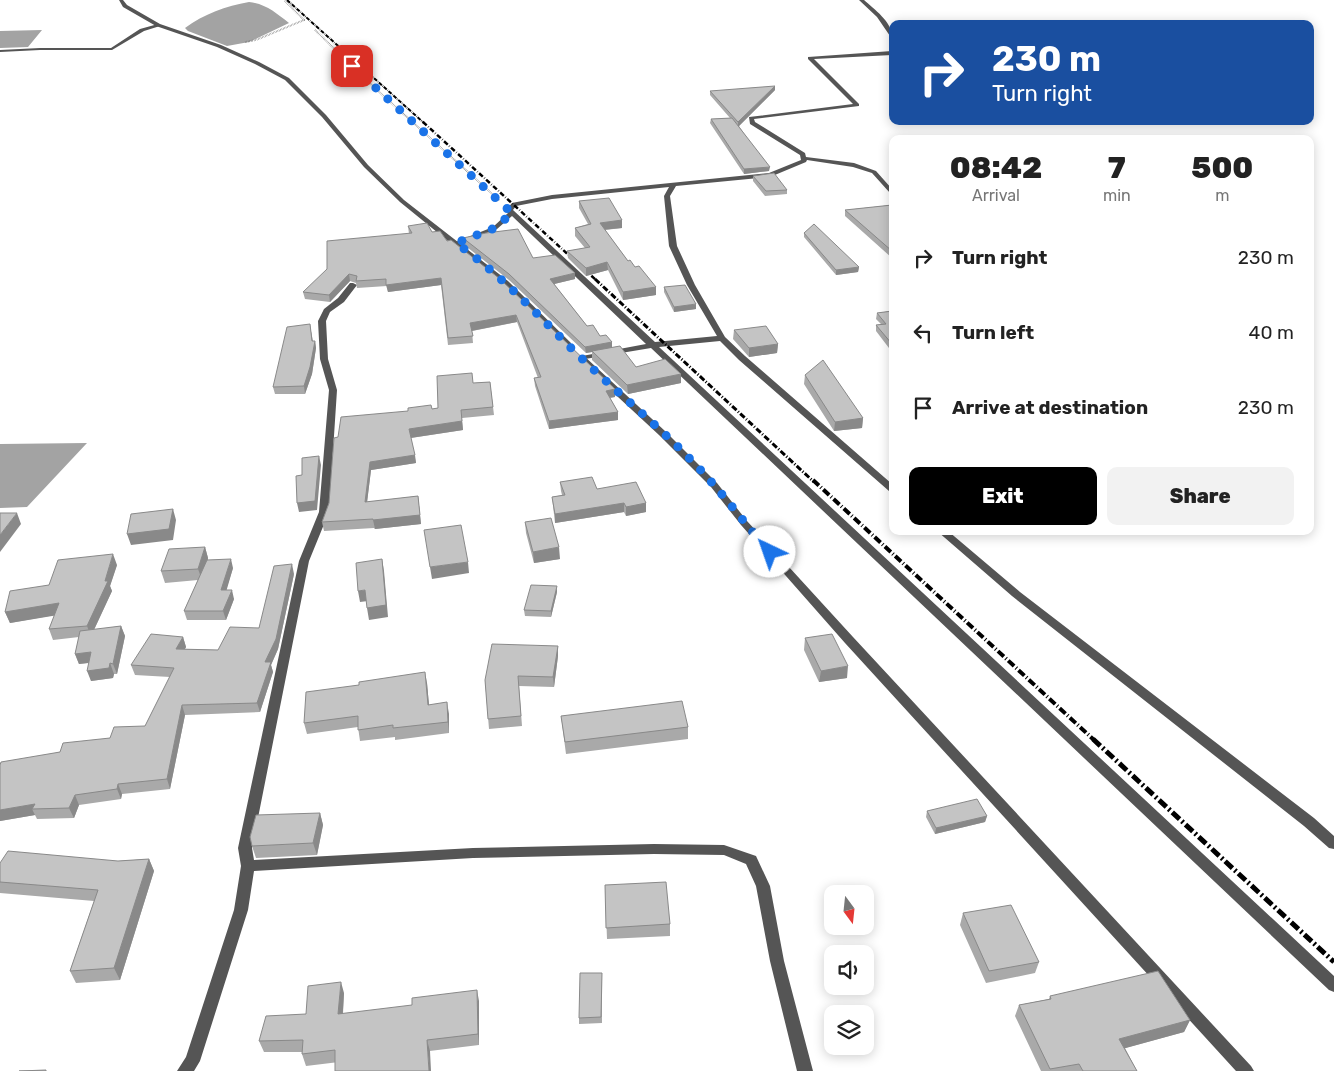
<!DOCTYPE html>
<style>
:root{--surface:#fff;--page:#f2f2f2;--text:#222;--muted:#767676;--accent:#000}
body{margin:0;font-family:Rubik,sans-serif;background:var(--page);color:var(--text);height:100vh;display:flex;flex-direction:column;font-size:19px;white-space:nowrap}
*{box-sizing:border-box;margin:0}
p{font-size:16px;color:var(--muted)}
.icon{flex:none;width:28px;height:28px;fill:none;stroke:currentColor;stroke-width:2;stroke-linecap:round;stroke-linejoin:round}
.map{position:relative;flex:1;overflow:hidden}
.panel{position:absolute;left:889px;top:135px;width:425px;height:400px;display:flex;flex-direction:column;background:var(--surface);border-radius:10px;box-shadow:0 2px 12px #0003}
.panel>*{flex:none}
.banner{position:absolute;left:889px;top:20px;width:425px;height:105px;border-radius:10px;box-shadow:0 2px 12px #0003;background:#1a4fa0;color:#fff;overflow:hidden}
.needle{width:32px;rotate:165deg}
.fabs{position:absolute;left:824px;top:885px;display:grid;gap:10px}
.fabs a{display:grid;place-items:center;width:50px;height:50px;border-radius:10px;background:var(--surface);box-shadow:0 2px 12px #0003;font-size:25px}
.pin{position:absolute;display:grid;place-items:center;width:42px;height:42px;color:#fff;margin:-21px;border-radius:10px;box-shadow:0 2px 8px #0006}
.me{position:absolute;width:55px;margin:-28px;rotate:318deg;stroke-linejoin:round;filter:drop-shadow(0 0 4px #0008)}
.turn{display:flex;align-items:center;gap:18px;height:105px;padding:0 20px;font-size:22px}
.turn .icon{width:65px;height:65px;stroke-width:2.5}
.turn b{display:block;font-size:35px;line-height:42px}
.eta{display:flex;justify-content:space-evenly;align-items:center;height:85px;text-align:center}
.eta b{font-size:30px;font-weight:800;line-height:35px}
.primary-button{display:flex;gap:10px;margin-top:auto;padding:10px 20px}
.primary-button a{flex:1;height:58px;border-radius:10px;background:var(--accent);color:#fff;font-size:20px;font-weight:800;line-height:58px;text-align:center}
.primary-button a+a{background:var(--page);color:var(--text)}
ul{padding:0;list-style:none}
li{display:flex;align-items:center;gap:15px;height:75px;padding:0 20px}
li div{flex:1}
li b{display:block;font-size:19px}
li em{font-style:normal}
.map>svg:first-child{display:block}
.water{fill:#a3a3a3}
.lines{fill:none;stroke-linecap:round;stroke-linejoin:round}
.path{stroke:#777;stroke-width:2;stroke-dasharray:0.5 1;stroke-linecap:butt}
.minor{fill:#555;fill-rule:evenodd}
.tertiary{fill:#555;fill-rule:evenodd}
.rail-far4{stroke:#000;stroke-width:2;stroke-dasharray:4 1 0.5 1;stroke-linecap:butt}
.rail-far3{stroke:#000;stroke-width:2.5;stroke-dasharray:5 2 0.5 2;stroke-linecap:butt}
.rail-far2{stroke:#000;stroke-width:3;stroke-dasharray:6 2 1 2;stroke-linecap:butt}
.rail-far1{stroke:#000;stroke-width:4;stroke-dasharray:8 2.5 1 2.5;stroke-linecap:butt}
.rail{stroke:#000;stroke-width:5;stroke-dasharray:10 3 2 3;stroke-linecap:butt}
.wall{fill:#a9a9a9}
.shaded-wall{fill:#898989}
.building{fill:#c4c4c4;stroke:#898989}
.route{stroke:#1a73e8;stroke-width:9;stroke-dasharray:0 16.2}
</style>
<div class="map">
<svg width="1334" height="1071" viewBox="0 0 1334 1071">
<rect width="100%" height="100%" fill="#fff"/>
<path class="water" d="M249,2C266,4 276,13 289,23L249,42L227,46L188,31L185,28C204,14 226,6 249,2Z
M42,30L28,47L0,48V31Z
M87,443L27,507L0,508V444Z"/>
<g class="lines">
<path class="path" d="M315,30L376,89L500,201
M245,42L256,40L304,20L284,0"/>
<path class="minor" d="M859,0H864C874,9 892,22 892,36H890L877,17Z
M158,24L160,26L144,31L112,50H40L0,52V50L40,48H111L140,29Z
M892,51V55L814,59L859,104V106L754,119L755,122L805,153L806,157L854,163L876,171L892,189V194L890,193L872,173L853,167L807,160L806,162L770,177L676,186L670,196L677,246L695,285L725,337L745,356L892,484V492L889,491L739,360L720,341L659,347L1334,976V992L1329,990L651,348L579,360L578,358L582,356L646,344L512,216L497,229L458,244L453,243L493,227L508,213L506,210L512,203L552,195L769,173L801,160L800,155L750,124L749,117L853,104L808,59V57ZM669,187L664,196L669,246L687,285L717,336L655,342L513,210L516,206L552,199Z
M350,283H353L357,285L344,302L330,312L326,321L328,359L337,390L329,512L309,561L252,848L254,860L473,848L654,844L724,845L756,856L770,886L784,961L813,1071H797L770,961L756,886L746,864L724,855L654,854L473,858L254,871L248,910L200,1061L194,1071H177L186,1057L234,910L241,866L238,848L299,561L319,512L329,390L320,359L318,321L324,309L338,298Z
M937,531H948L1020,592L1314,818L1334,836V849L1329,848L1304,826L1012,596Z"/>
<path class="tertiary" d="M119,0H123L127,5L160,24L221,45L259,62L289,78L326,115L368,165L404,200L508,281L571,343V347H565L502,285L400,202L364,167L322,117L285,80L255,64L217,47L156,26L123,7Z
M577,355H583L665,431L717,483L747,521L853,637L1251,1066L1254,1071H1236L845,643L741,525L711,487L659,435L577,359Z"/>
<path class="rail-far4" d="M287,0L424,123"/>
<path class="rail-far3" d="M423,122L596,280"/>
<path class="rail-far2" d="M595,279L814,482"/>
<path class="rail-far1" d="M813,480L1094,740"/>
<path class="rail" d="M1093,739L1334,962"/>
</g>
<path class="wall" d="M775,90L739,126L769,171L744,174L710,123L711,119L730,118L710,95V91Z
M753,176L787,190V194L765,196L753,181Z
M579,201L622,220V228L605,230L628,261L656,287V295L623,300L608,270L586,276L568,258L567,251L585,248L575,236V228L588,224L579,208Z
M892,205V258L845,216V210Z
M408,226L432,232L447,241L615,389V397L610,398L618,412V420L549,429L535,386L534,378H538L517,322L472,331L473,343L448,345L441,285L388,292L387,286L357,288L356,283L350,281L330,302L305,299L303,292L409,234Z
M804,233L859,267L858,272L836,275L804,237Z
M463,238L533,258L575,279L554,284L587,326L600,336L612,342V348L636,367L681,374V383L628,394L592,360V352L586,353L509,280L463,244Z
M664,287L696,309L674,312L664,292Z
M892,311V352L876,331V325L881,324L876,319L877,313Z
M734,330L778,344L777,353L749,357L733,339Z
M311,331L313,341H315L316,348L312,374L305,394H275L273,387Z
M805,375L863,418L862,428L834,431L804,384Z
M490,382L494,415L462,418L463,430L411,438L416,463L371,470L367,502L418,496L421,524L375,529L374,528L324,531L322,522L329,503L338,437L432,409L438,408L474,383Z
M560,482L597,489L646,503V512L626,516L624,512L555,523L552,497L562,495L561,491Z
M525,522L560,559L534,563L526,533Z
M205,547L208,558V560L233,568L226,590L234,599L226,620H187L184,611L198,580L165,583L161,571Z
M117,565L110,586L112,591L94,630L121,626L125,636L117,674H114L113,678L91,681L89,663L79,664L75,654L79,637L53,640L49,629L55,615L10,623L5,612L49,585Z
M294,574L278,649L271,665L273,672L260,712L185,715L170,789L122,794L121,799L79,805L74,818L37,819L35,815L0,821V765L60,752L110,738L145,726L170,677L135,675L131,665L183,637L186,647L185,649L218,650L259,628Z
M557,592L551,617L525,616L524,610Z
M805,638L847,678L819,682L804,650Z
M558,646V656L554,687L519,686L522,726L489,729L485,680Z
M427,683L429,705L449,714V733L395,740V737L360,741L358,727L307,734L304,723Z
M561,716L688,727V739L566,754Z
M927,811L987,816L985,822L935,834L926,817Z
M320,813L323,825L317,855L256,858L252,846Z
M149,859L154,871L120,980L76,983L70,971L94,901L0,893V863L118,861Z
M605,885L670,924V936L607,939Z
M963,913L1039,962L1035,973L986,983L960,925Z
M602,973V1023L579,1024V1018Z
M344,993L343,1014L479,1001V1045L306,1066L302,1054V1052H264L259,1041L306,1014Z
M1050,996L1190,1020L1184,1032L1125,1048L1137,1071H1041L1015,1016L1019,1005L1049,999Z"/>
<path class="shaded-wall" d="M775,86V90L738,127V122Z
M770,167L769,171L744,174V169Z
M622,220V228L601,230L600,223Z
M607,262L608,270L586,276V268Z
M859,267L858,272L836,275V270Z
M575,273V279L550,285V279Z
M349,274L350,281L330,302L329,295Z
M441,278V285L388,292L386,285Z
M656,287V295L623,300V292Z
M696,304V309L674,312V307Z
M516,315L517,322L471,331L470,323Z
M310,324L313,347L315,341L316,348L312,374L305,394L304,386Z
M612,342V349L592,351V352L586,353L585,347Z
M778,344L777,353L749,357V348Z
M681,374V383L628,394L627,385Z
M615,389V397L607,398L606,391Z
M618,412V420L549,429V421Z
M863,418L862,428L834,431L835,422Z
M462,421L463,430L410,438L409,429Z
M415,455L416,463L371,470L366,511L365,502L370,462Z
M319,456L321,465L317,510L299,512L297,503Z
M418,496L421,524L375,529L373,520Z
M624,503V512L555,523V514Z
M646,503V512L626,516V507Z
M173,509L176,520L173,540L131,545L127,534Z
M17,513L21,524L0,552V535Z
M205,547L208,558L202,580L198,569Z
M559,547L560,559L534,563L533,552Z
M113,554L117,565L110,586L112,591L91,636L87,626L105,581Z
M231,559L233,568L224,599L221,590Z
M382,559L384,571L388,617L369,620L367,608Z
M468,562L469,573L432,579L430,567Z
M292,564L294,574L278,649L271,665L273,672L260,712L257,703L265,662Z
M557,586V592L551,617V611Z
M232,590L234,599L226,620L223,611Z
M365,590L368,601L360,602L358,591Z
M59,603L64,614L10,623L5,612Z
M121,626L125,636L117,674L113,664Z
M183,637L186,647L179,659L176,649Z
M558,646V656L554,687L553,677Z
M91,652L95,662L79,664L75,654Z
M110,663L114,674L113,678L91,681L87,671Z
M848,666L847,678L819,682L821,671Z
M425,672L427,683L430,716L428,705Z
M447,702L449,714V733L448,722Z
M182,705L185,715L170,789L167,779Z
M118,784L122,794L121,799L117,789Z
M75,795L79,805L74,818L69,808Z
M35,804L32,809L35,815L0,821V810Z
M320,813L323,825L317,855L313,843Z
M987,816L985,822L935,834L936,828Z
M149,859L154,871L120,980L114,968Z
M341,982L344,993L342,1025L338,1014Z
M477,990L479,1001V1045L478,1034Z
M1190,1020L1184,1032L1115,1051L1119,1039Z
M427,1040L430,1051L431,1071H429Z"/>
<path class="building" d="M775,86L738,122L710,91Z
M732,118L770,167L744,169L711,119Z
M774,173L787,190L766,191L753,176Z
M609,198L622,220L600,223L628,261L630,260L635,267L639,266L656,287L623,292L607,262L586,268L567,251L590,247L575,228L591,224L579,201Z
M892,205V251L845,210Z
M427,223L432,232L440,231L447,241L451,240L500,279L615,389L606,391L618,412L549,421L534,378L541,377L516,315L470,323L473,336L448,338L441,278L386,285V279L356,281L357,276L349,274L329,295L303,292L327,269V241L412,233L408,226Z
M814,224L859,267L836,270L804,233Z
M518,229L533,258L555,255L575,273L550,279L587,326L593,325L600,336L606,335L612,342L585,347L509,274L463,238L486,233Z
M685,285L696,304L674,307L664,287Z
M892,311V344L876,325L886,324L877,313Z
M310,324L312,341H315L310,367L304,386L273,387L287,327Z
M766,326L778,344L749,348L734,330Z
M620,346L636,367L665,359L681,374L627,385L592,351Z
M823,360L863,418L835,422L805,375Z
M472,373L473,383L490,382L493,407L461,410L462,421L409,429L415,455L370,462L365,502L418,496L420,515L373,520V519L322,522L329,503L334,438L338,437L341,417L408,411V408L431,405L432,409L438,408L437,376Z
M319,456L315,501L297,503L296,476L302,475V458Z
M592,477L597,489L636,482L646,503L626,507L624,503L555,514L552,497L565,495L560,482Z
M173,509L169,529L127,534L131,514Z
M0,513H17L0,535Z
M551,518L559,547L533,552L525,522Z
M461,525L468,562L430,567L424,530Z
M205,547L198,569L161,571L169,549Z
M113,554L105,581H108L87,626L49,629L59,603L5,612L10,591L49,585L58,560Z
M231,559L221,590H232L223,611H184L207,560Z
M382,559L386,605L367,608L365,590L358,591L356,563Z
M292,564L276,639L265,662H271L257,703L182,705L167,779L118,784L117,789L75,795L69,808L32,809L35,804L0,810V765L1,762L60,752L63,743L110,738L114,727L145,726L174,668L131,665L151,634L183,637L176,649L218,650L230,627L259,628L274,566Z
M531,585L557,586L551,611L524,610Z
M121,626L113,664L110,663L109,668L87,671L91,652L75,654L80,631Z
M832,634L848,666L821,671L805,638Z
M492,644L558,646L553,677L518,676L521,716L488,719L485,680Z
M425,672L428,705L447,702L448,722L393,728V725L358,730V716L304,723L306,692L359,685V682Z
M682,701L688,727L565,742L561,716Z
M977,799L987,816L936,828L927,811Z
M320,813L313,843L252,846L250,837L256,815Z
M8,851L118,861L149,859L114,968L70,971L98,890L0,882V863Z
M666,882L670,924L606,928L605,885Z
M1011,905L1039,962L989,971L963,913Z
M1158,971L1190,1020L1119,1039L1137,1071H1083L1079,1064L1050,1069L1019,1005L1051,999L1050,996Z
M580,973H602L601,1017L579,1018Z
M341,982L338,1014L412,1005V998L477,990L478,1034L427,1040L429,1071H335V1050L302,1054L303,1040L259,1041L266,1016L306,1014L308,986Z
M46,1070V1071H19Z"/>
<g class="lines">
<path class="route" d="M352,66L512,213L495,228L456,243C500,274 536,313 574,351C620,396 672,436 714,485C733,507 751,531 770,552"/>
</g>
</svg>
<div class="fabs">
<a><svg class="needle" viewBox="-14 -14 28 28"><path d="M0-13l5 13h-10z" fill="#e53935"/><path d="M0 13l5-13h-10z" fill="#767676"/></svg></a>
<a><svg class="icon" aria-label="sound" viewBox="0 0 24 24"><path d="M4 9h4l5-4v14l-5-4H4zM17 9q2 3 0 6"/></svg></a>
<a><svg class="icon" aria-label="layers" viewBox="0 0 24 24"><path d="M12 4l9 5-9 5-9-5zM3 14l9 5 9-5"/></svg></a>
</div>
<div class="pin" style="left:352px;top:66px;background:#d93025"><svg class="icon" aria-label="arrive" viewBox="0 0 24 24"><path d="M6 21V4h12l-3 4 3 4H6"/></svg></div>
<svg class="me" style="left:770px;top:552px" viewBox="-20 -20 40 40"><circle r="19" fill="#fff"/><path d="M0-13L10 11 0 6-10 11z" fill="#1a73e8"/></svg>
<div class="banner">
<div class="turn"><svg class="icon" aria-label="right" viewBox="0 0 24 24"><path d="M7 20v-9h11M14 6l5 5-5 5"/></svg><div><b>230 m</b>Turn right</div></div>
</div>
<section class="panel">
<div class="eta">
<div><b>08:42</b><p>Arrival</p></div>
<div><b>7</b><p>min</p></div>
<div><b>500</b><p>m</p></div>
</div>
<ul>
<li><svg class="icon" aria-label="right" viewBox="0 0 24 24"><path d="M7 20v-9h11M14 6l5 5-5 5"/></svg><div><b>Turn right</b></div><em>230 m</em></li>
<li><svg class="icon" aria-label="left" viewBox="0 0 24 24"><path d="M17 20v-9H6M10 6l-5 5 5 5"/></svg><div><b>Turn left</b></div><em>40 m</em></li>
<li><svg class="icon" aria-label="arrive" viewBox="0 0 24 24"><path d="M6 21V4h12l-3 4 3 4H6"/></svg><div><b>Arrive at destination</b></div><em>230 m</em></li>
</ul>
<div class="primary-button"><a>Exit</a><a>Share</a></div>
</section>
</div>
